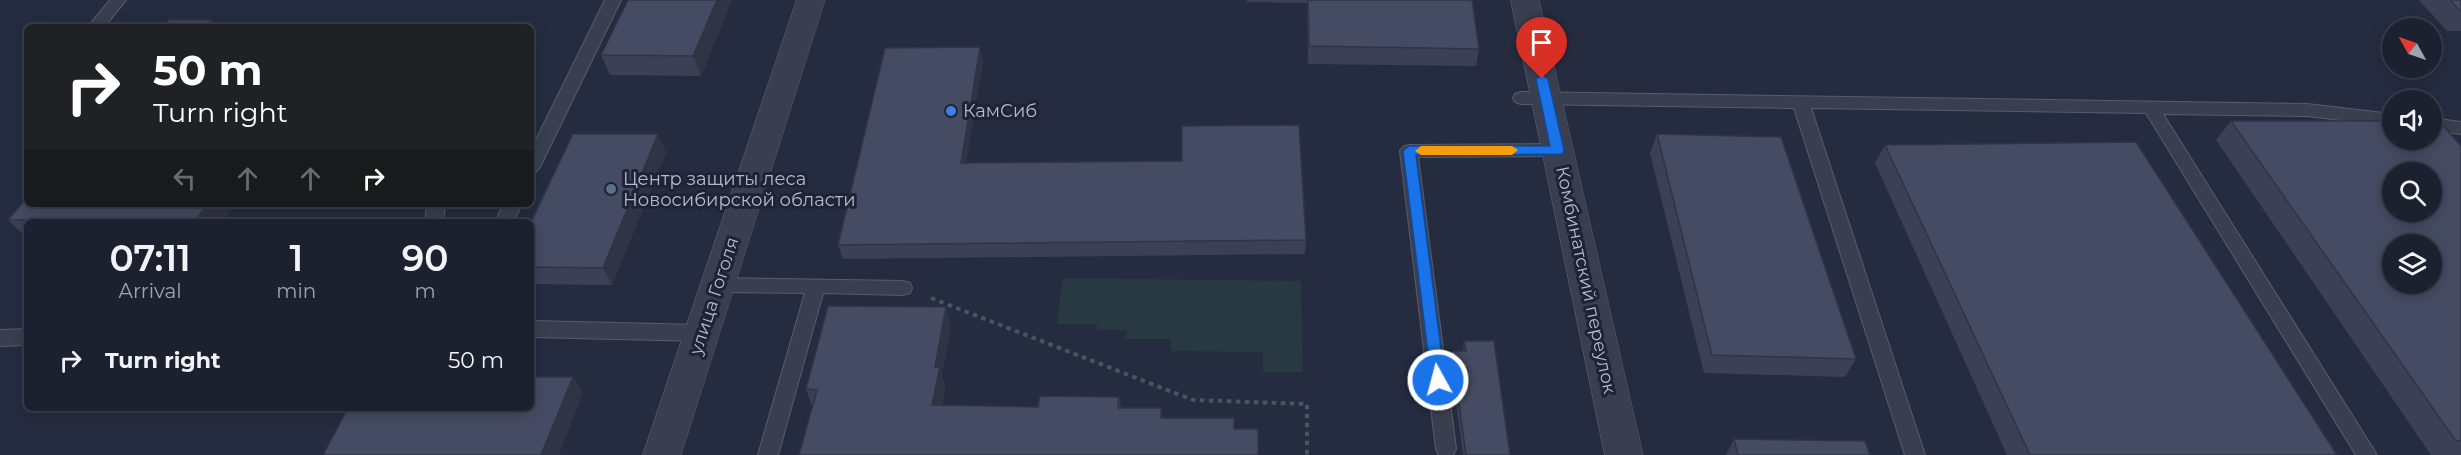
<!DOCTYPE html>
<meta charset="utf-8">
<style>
:root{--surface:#1c2130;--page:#292e3c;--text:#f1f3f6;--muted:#a0a3ab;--line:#3a3e4c}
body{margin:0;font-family:Montserrat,sans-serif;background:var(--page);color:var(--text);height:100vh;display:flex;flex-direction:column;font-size:22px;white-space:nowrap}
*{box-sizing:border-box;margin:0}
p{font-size:20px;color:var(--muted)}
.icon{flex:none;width:33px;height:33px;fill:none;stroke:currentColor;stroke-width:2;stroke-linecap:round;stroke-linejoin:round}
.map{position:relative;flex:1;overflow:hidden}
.sheet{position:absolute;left:24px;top:219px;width:510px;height:192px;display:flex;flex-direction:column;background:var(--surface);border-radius:9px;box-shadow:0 3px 15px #0003,0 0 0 2px var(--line)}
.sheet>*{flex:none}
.hud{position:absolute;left:24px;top:24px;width:510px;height:183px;border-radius:9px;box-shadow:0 3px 15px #0003,0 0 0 2px var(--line);background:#202124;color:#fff;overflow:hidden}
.needle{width:39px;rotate:310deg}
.fabs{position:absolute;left:2382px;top:18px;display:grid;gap:12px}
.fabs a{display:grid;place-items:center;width:60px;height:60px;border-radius:50%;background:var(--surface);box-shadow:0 3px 15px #0003,0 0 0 2px var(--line);font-size:30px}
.pin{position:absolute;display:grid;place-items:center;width:51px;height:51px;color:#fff;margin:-62px -26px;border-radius:50% 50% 50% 0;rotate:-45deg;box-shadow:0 0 6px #0007}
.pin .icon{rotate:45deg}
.me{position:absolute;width:66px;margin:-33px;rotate:353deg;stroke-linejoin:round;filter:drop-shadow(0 0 4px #0008)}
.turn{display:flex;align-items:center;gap:21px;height:126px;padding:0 30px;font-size:27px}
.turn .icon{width:78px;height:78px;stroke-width:2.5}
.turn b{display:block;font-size:42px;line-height:51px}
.lanes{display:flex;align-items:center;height:57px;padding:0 30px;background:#0003;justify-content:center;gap:30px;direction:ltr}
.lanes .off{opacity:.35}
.eta{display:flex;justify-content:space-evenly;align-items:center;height:102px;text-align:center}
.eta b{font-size:36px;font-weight:600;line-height:42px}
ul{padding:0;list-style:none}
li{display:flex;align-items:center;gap:18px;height:78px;padding:0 30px}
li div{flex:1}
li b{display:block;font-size:22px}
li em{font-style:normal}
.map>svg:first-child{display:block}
.green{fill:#283941}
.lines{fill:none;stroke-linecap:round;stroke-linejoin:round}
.service-casing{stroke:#575c6d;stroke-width:2}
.minor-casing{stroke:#575c6d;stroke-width:1}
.tertiary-casing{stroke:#575c6d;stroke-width:1}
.path{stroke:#46565e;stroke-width:4;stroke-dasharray:4.5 4.5;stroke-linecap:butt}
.service{fill:#3a3f50;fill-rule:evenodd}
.minor{fill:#3a3f50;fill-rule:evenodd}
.tertiary{fill:#3a3f50;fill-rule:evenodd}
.wall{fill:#3b4054}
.shaded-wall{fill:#303445}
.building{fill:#454b62;stroke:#303445;stroke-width:1.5;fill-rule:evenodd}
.route{fill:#1a73e8;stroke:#114b97;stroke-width:1.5}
.slow{fill:#f59e0b}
.shop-dot{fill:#3f7fe0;stroke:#1e2335;stroke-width:2}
.service-dot{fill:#5c6f8a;stroke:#1e2335;stroke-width:2}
.labels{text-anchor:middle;stroke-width:6;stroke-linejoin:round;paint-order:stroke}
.poi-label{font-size:18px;fill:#b6baca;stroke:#1e2335;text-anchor:start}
.street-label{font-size:18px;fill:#b6baca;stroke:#1e2335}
</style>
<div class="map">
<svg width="2461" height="455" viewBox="0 0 2461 455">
<rect width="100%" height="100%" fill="#262c40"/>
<path class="green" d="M1063,278L1301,281L1303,372H1263V352L1171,351V339H1126L1127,330H1097V324H1057Z"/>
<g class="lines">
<g class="service-casing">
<path id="service" d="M110,0H126L104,27H88Z
M605,0H621L540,167L537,171L531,173V150Z
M1521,92L2307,104L2392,114V126L2307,116L2163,114L2377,455H2356L2146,113L1811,108L1925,455H1905L1794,108L1521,104L1515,102L1513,98L1515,94Z
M2432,118L2461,122V134L2432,130Z
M1558,144L1564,146L1567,150L1564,154L1558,156L1418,157L1456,449L1453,455H1439L1436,449L1400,151L1403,147L1409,145Z
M427,204H445L443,222H425Z
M504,204H522L513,222H495Z
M718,278L903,281L910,283L912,288L910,293L903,295L823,293L778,455H758L805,293L718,292L711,290L709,285L711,280Z
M531,321L702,325L709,328L712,333L709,338L702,341L531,337Z
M27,329V345L0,346V330Z"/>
</g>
<g class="minor-casing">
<path id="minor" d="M1511,0H1539L1643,455H1605Z"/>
</g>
<g class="tertiary-casing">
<path id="tertiary" d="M797,0H825L681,455H643Z"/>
</g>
<path class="path" d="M931,298L1193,400L1307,404V455"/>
<use href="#service" class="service"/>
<use href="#minor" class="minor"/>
<use href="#tertiary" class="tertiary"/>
</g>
<path class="wall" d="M628,0H732L701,76L610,75L601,55Z
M1247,0H1472L1479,49L1476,66L1308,64L1307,3L1247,2Z
M2419,0H2461V31H2447Z
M983,61L966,163L1306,240L1305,254L843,259L838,245Z
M2231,121L2461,146V455H2431L2216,140Z
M1657,134L1856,359L1845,377L1704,373L1650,153Z
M1885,145L2337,455H2007L1875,163Z
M666,152L612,285L531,284V222Z
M27,204H235L223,222H27V238L8,220Z
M27,244V257L21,251Z
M951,327L942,375L945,386L942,405L1038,407L1119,397L1121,408H1161L1162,418L1234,429L1258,455L812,406L806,389Z
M1464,341L1510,455H1463L1450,359L1452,351H1463Z
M1734,439L1870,455H1726Z"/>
<path class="shaded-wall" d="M717,0H732L701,76L693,56Z
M211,20L216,27H206Z
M980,47L983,61L964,178L961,163Z
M658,134L666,152L612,285L603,268Z
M207,204H235L223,222H195Z
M946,307L951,327L942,375L945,386L938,424L932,405L935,367Z
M573,377L583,393L559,455H541Z"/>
<path class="building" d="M628,0H717L693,56L601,55Z
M1308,0H1472L1479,49L1309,46Z
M2450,0H2461V12Z
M169,20H211L206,27H163Z
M980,47L961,163L1182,161V126L1299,125L1306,240L838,245L885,48Z
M2231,121H2392V140H2432V122H2440L2461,146V441H2456ZM2392,172H2432V212H2392ZM2392,244H2432V284H2392Z
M573,134H658L603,268L531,267V222Z
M1657,134L1781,137L1856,359L1712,355Z
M2136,142L2337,455H2030L1885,145Z
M27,197V204H207L195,222H44L46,220H8Z
M27,244V251H21Z
M828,306L946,307L935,367H940L932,405L1038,407L1040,396L1119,397L1118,408H1161V418H1234V429H1258V455H799L817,390L806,389Z
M1464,341H1494L1510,455H1466L1452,351H1466Z
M531,377H573L541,455H323L348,408H531Z
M1734,439L1865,441L1870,455H1738Z"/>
<path class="route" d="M1542,75L1548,79L1564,150L1562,154L1416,155L1445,380L1443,385L1438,386L1432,385L1403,151L1409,146H1550L1536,79Z"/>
<path class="slow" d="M1421,146H1512L1518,150L1512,155H1421L1415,151Z"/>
<circle class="shop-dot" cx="951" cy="111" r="6"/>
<circle class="service-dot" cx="611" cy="189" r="6"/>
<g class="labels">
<g class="poi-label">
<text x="963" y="117">КамСиб</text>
<text x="623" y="185">Центр защиты леса<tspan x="623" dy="21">Новосибирской области</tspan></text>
</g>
<g class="street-label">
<text transform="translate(1586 280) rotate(78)" y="6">Комбинатский переулок</text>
<text transform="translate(714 296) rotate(-72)" y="6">улица Гоголя</text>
</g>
</g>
</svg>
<div class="fabs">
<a><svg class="needle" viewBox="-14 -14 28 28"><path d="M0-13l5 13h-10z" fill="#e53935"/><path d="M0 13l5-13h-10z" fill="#a0a3ab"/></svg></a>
<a><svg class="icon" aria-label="sound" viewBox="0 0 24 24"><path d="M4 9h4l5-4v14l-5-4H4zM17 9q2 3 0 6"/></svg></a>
<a><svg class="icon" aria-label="search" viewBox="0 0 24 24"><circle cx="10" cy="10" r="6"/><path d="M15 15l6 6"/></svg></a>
<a><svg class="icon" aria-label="layers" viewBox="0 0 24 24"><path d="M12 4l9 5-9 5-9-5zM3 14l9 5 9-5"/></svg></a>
</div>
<div class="pin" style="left:1542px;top:79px;background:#d93025"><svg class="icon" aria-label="arrive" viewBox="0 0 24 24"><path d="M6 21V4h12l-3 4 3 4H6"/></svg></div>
<svg class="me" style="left:1438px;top:380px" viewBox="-20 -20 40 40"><circle r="17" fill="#1a73e8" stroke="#fff" stroke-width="3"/><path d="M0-11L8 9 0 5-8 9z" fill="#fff"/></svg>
<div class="hud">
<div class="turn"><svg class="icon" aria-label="right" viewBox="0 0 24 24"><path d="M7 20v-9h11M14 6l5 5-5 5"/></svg><div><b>50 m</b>Turn right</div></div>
<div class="lanes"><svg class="icon off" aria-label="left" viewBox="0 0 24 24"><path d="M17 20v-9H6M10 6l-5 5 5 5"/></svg><svg class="icon off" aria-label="ahead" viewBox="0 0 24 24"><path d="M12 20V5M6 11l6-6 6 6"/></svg><svg class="icon off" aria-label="ahead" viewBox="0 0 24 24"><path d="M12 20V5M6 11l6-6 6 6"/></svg><svg class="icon" aria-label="right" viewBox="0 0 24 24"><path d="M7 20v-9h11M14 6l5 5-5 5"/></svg></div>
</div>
<section class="sheet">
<div class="eta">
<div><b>07:11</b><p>Arrival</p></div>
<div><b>1</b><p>min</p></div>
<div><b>90</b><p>m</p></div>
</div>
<ul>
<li><svg class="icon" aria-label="right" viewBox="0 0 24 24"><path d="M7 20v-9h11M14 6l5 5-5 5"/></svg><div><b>Turn right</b></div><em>50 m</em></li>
</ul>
</section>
</div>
